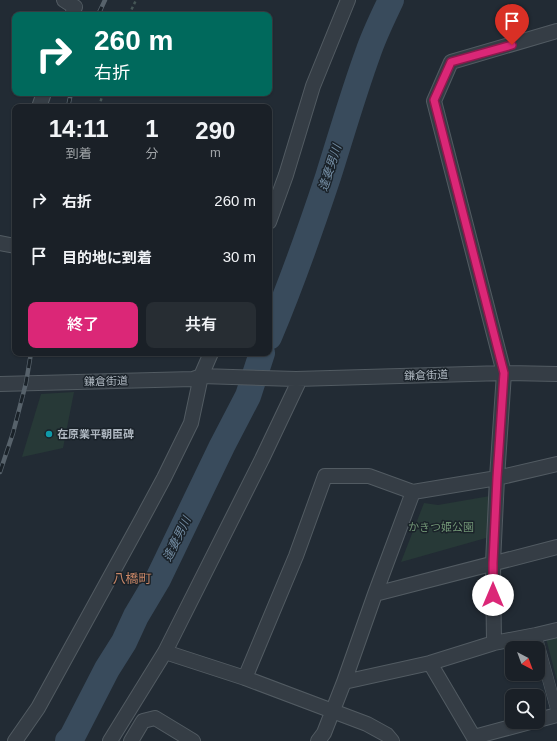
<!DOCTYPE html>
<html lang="ja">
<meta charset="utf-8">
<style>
:root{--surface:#1a2027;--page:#272d33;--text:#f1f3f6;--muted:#9fa3a7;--line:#383e44;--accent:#db2777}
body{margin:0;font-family:Arial,"Noto Sans JP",sans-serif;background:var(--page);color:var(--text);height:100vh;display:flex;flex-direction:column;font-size:15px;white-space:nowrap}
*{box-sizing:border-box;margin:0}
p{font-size:13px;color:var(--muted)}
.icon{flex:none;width:22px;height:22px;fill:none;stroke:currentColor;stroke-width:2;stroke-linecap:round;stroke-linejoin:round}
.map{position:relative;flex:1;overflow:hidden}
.details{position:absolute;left:12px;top:104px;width:260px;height:252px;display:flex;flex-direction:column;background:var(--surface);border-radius:8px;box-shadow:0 1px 3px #0004,0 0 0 1px var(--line)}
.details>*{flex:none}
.top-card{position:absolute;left:12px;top:12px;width:260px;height:84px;border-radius:8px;box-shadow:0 1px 3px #0004,0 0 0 1px var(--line);background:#00695c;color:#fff;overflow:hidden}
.needle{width:26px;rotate:139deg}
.controls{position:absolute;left:505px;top:641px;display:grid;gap:8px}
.controls a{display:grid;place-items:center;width:40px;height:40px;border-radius:8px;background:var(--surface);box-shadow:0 1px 3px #0004,0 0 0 1px var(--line);font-size:20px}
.pin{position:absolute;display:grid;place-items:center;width:34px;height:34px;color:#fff;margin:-41px -17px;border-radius:50% 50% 50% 0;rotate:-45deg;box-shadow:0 0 4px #0007}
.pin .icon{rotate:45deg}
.me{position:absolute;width:44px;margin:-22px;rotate:0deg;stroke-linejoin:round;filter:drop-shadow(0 0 3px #0008)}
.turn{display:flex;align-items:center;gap:14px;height:84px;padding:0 16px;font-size:18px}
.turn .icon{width:52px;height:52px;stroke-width:2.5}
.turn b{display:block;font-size:28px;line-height:34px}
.eta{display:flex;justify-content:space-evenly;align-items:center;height:68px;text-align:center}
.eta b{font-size:24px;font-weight:600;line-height:28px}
.primary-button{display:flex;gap:8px;margin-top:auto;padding:8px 16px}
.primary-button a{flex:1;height:46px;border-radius:8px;background:var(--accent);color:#fff;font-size:16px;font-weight:600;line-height:46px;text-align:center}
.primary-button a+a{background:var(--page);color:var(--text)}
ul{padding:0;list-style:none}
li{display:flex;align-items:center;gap:12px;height:56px;padding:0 16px}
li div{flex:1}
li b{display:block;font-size:15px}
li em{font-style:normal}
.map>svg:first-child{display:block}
.green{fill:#273937}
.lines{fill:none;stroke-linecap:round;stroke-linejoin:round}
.river{stroke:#394b5c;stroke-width:26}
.pedestrian-casing{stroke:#525b62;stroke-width:12}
.minor-casing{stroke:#525b62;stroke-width:16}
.path{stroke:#455656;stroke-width:2.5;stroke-dasharray:3 3;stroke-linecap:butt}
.pedestrian{stroke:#353d45;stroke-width:11}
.minor{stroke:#353d45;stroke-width:14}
.rail-casing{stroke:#57626b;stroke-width:4.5}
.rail{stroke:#1a2229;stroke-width:3;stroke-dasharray:9;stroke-linecap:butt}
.route-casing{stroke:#8e194d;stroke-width:10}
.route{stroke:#db2777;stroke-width:7}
.culture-dot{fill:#0f9aa8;stroke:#1a2229;stroke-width:1.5}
.labels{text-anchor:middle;stroke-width:3;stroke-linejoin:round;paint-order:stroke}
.street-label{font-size:11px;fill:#afb8c1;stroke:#1a2229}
.poi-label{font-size:11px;font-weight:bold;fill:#afb8c1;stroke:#1a2229;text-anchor:start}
.park-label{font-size:11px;fill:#719575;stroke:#1a2229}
.water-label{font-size:12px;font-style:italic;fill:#738ca2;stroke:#1a2229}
.quarter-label{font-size:13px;fill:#c68566;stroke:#1a2229}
</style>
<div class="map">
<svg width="557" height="741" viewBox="0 0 557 741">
<rect width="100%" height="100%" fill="#222b34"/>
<path class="green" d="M74,392L63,448L22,457L41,394Z
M490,496L493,536L401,562L424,503L438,505Z
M557,635V681L546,638Z"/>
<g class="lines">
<path class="river" d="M269,337C291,285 310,231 328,177C341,136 353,94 368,53C374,35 383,17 391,0
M68,741L72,737L107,669L124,642L136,616L158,579L222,446L248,396L262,353"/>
<g class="pedestrian-casing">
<path id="pedestrian" d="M536,635L557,712"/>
</g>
<g class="minor-casing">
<path id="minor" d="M64,0L75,7L72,15
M39,107L44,93
M269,222L286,175L313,86L348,0
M0,243L15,246
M0,384L193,379L201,376L296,379L504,373L557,374
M375,594L557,547
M494,643L493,563L497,478L504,373L434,101L451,62L557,31
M165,652L245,678L367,724L387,735L392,741
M430,663L476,741
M245,678L296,556L325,476H369L413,492L497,478L557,464
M344,682L375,594L413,492
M538,720L557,715
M474,737L530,722
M15,741L38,708L143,517L164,478L191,423L201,376L211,353
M110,741L165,652L262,459L300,379
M131,741L143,721L155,718L193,741
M318,741L324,733L344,682L430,663L494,643L536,635L557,630"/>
</g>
<path class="path" d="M129,15L136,0
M99,107L103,93"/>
<use href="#pedestrian" class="pedestrian"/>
<use href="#minor" class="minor"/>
<g class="rail-casing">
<path id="rail" d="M98,15L105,0
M68,107L71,93
M0,472L13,433L26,383L31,353"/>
</g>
<use href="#rail" class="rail"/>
</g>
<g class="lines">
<g class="route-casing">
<path id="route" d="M493,595V563L497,478L504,373L434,100L451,62L512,45"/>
</g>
<use href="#route" class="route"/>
</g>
<circle class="culture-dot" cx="49" cy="434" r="4"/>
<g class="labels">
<g class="street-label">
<text transform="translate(426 375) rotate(-2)" y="4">鎌倉街道</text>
<text transform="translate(106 381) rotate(-1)" y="4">鎌倉街道</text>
</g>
<g class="poi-label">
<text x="57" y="438">在原業平朝臣碑</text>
</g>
<g class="park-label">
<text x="441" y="531">かきつ姫公園</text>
</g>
<g class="water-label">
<text transform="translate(330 168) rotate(-72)" y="4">逢妻男川</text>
<text transform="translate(177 539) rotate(-64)" y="4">逢妻男川</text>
</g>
<g class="quarter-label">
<text x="132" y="583">八橋町</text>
</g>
</g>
</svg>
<div class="controls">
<a><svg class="needle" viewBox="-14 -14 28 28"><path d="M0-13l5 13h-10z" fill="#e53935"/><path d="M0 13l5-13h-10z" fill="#9fa3a7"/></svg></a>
<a><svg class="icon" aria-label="search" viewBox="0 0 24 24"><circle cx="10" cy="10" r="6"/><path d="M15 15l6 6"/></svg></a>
</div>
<div class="pin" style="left:512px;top:45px;background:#d93025"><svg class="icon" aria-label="arrive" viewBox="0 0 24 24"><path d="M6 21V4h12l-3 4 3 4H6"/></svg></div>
<svg class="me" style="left:493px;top:595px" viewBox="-20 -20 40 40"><circle r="19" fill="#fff"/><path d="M0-13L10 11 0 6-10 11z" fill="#db2777"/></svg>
<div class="top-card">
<div class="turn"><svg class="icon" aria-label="right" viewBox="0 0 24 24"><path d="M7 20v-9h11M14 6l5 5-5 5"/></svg><div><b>260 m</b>右折</div></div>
</div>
<section class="details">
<div class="eta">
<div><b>14:11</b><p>到着</p></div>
<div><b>1</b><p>分</p></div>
<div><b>290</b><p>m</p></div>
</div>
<ul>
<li><svg class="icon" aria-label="right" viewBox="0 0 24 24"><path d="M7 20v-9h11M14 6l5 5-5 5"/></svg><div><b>右折</b></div><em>260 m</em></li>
<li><svg class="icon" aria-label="arrive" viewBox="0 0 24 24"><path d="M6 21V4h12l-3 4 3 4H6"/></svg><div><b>目的地に到着</b></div><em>30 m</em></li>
</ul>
<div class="primary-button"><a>終了</a><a>共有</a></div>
</section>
</div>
